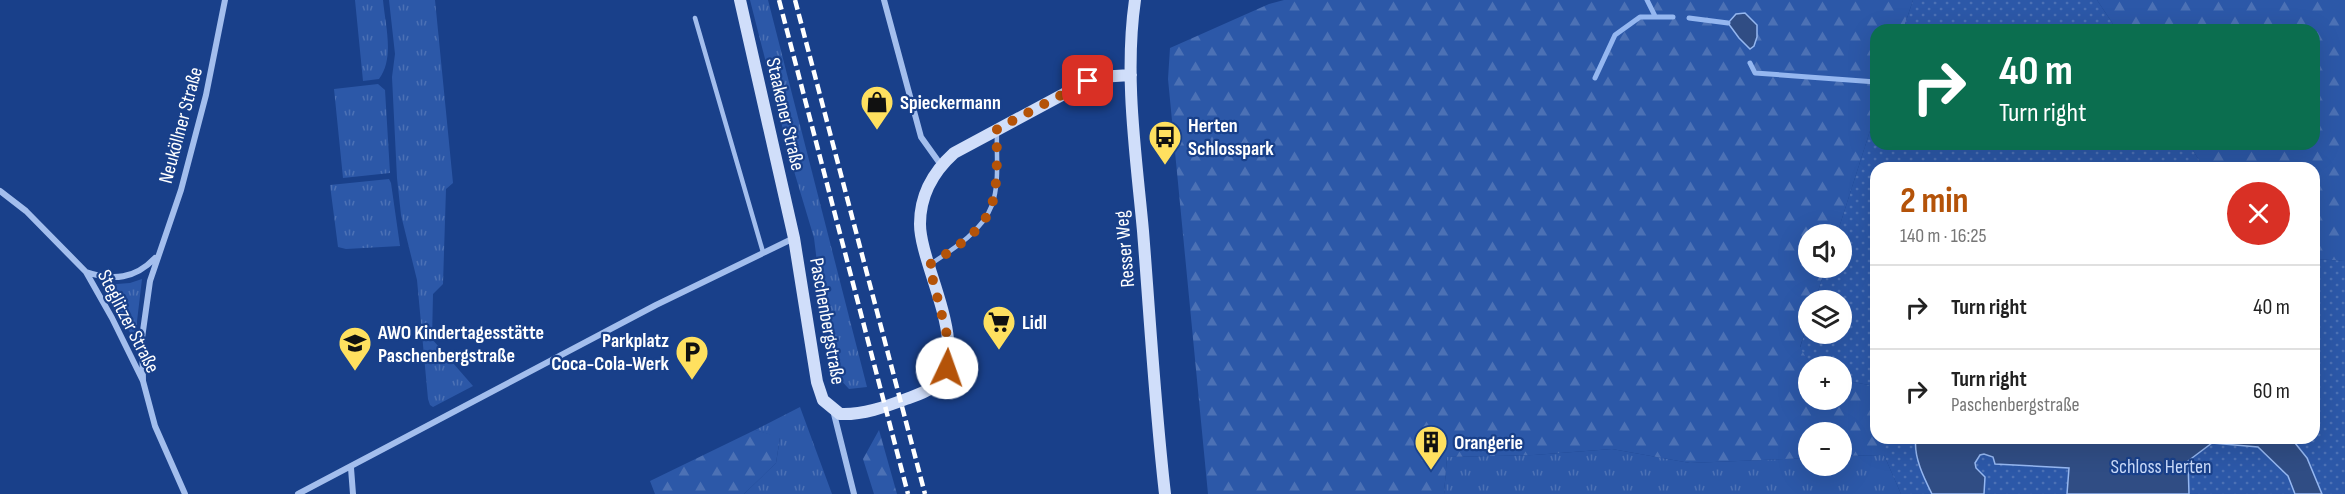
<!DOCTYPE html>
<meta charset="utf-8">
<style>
:root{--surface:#fff;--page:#f2f2f2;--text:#222;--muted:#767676;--line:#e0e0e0;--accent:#b45309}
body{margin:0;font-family:"Sofia Sans Condensed",sans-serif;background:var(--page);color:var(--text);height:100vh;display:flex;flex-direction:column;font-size:22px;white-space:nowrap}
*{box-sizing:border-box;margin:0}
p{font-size:20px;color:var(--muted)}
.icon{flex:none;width:33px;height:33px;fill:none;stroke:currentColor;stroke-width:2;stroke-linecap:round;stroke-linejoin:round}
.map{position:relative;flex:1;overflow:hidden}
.panel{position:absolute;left:1870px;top:162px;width:450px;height:282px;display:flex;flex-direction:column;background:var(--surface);border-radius:18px;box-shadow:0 6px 24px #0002}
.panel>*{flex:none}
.top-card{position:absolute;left:1870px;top:24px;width:450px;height:126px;border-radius:18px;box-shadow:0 6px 24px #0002;background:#0b6e4f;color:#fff;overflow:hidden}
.buttons{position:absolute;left:1798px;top:224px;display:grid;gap:12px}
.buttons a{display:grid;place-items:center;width:54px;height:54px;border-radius:50%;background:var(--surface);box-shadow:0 6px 24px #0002;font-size:30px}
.pin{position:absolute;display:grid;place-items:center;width:51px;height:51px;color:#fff;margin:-26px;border-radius:12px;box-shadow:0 3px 9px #0006}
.me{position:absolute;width:66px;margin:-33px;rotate:3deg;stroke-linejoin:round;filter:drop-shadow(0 0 4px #0008)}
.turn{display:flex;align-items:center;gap:21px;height:126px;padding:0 30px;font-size:27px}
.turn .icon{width:78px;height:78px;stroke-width:2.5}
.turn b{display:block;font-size:42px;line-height:51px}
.round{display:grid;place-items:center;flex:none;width:63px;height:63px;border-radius:32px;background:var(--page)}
.summary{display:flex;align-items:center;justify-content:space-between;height:102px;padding:0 30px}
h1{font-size:36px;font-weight:700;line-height:45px;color:var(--accent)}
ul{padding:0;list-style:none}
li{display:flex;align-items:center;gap:18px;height:84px;padding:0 30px;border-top:2px solid var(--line)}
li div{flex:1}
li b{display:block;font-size:22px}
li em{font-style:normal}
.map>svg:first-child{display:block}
.grass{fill:url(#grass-tufts)}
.forest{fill:url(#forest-firs)}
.park{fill:url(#park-dots)}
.water{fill:#304d84;stroke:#95b7f0;stroke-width:1.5}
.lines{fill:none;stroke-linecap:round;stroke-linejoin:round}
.stream{stroke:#95b7f0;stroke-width:5}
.lane{stroke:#a3beed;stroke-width:4.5}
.street{stroke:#a3beed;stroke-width:6}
.secondary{stroke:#d0defa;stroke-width:12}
.rail{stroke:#fff;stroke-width:4.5;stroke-dasharray:10 4.5;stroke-linecap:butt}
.route{stroke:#b45309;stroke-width:10;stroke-dasharray:0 18}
.labels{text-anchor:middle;stroke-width:4.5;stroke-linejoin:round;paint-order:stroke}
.poi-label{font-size:20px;font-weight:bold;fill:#fff;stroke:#19408a;text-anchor:start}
.street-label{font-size:20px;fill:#fff;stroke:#19408a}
.park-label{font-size:20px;fill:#c9dafa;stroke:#19408a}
</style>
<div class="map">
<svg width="2345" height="494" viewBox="0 0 2345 494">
<defs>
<pattern id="grass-tufts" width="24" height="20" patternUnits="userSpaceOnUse" patternTransform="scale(1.5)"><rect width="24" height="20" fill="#2c58a8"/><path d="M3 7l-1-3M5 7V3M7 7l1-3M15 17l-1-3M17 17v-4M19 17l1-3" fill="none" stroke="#4c71b5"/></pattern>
<pattern id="forest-firs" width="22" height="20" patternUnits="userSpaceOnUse" patternTransform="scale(1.5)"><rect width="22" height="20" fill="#2c58a8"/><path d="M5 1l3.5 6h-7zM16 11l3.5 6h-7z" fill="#4c71b5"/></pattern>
<pattern id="park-dots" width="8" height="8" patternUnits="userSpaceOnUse" patternTransform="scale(1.5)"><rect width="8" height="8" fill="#2c58a8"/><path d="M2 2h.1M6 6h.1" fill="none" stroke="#4c71b5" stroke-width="1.8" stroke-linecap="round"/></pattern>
</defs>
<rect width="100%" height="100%" fill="#19408a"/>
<path class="grass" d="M355,0H383C385,24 395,58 379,79L363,81Z
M389,0H435L453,183L446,189L443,284L433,294L432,339L473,386L433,407L430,405L428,399L417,280L401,215L397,178L392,77L395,54Z
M750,0H768L867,387L849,389L837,376L826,335L814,238L791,161Z
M378,84L385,90L390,173L343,178L334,89Z
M389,179L391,183L400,246L346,249L338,247L330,185Z
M142,279L135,338L134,340L104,285L130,283Z
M800,407L832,494H744L776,463L780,438L755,430Z
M1612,449L1690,463L1809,458V465H1842V456L1884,455L1901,494H1444L1447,457L1534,455Z"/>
<path class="forest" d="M1284,0H1913L1903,30H1876V112L1837,234H1809V267H1826L1815,300H1809V319L1800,347L1812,366H1809V399H1842V380L1869,385L1876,389V438H1884V455L1842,456V432H1809V458L1690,463L1612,449L1534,455L1447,457L1444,494H1208L1168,79L1170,48L1269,4Z
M2097,0H2345V261L2315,259L2314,168H2204L2189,144H2314V30H2117Z
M755,430L780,437L776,463L744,494H655L650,481Z
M879,430L897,494H874L863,459Z"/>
<path class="park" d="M1913,0H2097L2117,30H1903Z
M1876,112V144H2189L2204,168H1876V389L1869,385L1842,380V366H1812L1800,348L1809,319V333H1842V300H1815L1826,267H1842V234H1837Z
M2315,259L2345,261V494H1901L1884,455V438H2314Z"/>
<path class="water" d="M1745,13L1757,25V37L1754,46L1750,49L1739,38L1728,23L1736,14Z
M1916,438H2291L2307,458L2322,494H2295L2288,476L2258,447L2212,443L2188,461L2189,494H2067L2069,468L1995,464L1993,457L1984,454L1980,455L1975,463L1976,468L1985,477L1984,494H1932C1924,478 1913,456 1916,438Z"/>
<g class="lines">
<path class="stream" d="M1647,0L1655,16
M1689,18L1728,23
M1750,63L1755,73L1876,82
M1595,78L1615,35L1640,17H1673"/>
<path class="lane" d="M695,18L763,252
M929,265C952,250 982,232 992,205C1000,182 996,155 997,131"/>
<path class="street" d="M884,0L921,137L941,165
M0,191L26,211L86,272L112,318L143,381L155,426L185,494
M86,272C113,281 135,279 155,258
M143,381L142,338L150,281L181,190L206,95L225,0
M833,410L854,494
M351,468L353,494
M298,494L656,305L794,238"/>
<path class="secondary" d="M740,0L794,238L817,382L823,400L840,414C863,415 885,407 906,399C914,396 924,393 931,388C976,356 920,267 920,224C920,195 933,172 954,153L1088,81L1099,77L1131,75
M1135,0C1124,76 1136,155 1143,231C1150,319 1155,407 1165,494"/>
<path class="rail" d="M779,0L908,494
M795,0L925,494"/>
</g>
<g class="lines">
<path class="route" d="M947,368L949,343L929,265C952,250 984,232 992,204C999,180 996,153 997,129L1088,81"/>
</g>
<defs>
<g id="shop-pin" transform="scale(1.725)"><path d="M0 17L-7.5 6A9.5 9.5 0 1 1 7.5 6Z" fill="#ffe05f" stroke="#19408a"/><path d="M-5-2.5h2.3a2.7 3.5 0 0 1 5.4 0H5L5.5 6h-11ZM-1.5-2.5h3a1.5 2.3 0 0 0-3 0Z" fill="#111"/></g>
<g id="bus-pin" transform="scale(1.725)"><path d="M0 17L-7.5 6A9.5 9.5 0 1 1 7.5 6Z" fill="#ffe05f" stroke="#19408a"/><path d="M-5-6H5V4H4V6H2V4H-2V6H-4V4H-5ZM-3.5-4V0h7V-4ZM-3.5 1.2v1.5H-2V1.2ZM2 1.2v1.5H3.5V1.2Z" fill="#111"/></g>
<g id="supermarket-pin" transform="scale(1.725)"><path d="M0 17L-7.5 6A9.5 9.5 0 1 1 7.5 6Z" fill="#ffe05f" stroke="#19408a"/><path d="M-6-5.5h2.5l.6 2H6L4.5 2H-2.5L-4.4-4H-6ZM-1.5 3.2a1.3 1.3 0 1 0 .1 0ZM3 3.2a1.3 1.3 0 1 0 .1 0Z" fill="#111"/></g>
<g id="school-pin" transform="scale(1.725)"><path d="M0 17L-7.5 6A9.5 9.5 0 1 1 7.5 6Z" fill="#ffe05f" stroke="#19408a"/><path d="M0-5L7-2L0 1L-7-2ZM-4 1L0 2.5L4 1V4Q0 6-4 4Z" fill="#111"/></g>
<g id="parking-pin" transform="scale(1.725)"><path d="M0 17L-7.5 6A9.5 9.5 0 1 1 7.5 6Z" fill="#ffe05f" stroke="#19408a"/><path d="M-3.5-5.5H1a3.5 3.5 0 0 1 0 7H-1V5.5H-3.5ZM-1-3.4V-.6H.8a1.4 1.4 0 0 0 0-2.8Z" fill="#111"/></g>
<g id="building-pin" transform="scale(1.725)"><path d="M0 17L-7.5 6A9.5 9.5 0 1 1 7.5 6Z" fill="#ffe05f" stroke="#19408a"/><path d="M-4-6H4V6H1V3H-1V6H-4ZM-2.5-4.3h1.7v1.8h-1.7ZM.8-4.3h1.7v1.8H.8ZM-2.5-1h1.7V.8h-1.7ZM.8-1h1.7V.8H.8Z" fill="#111"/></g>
</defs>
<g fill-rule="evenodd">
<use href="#shop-pin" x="877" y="102"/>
<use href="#bus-pin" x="1165" y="137"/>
<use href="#supermarket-pin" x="999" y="322"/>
<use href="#school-pin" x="355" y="343"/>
<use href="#parking-pin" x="692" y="352"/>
<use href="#building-pin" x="1431" y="442"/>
</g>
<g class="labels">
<g class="poi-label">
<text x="900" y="109">Spieckermann</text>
<text x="1188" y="132">Herten<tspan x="1188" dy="23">Schlosspark</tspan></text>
<text x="1022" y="329">Lidl</text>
<text x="378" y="339">AWO Kindertagesstätte<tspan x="378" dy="23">Paschenbergstraße</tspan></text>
<text x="669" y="347" text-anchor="end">Parkplatz<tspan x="669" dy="23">Coca-Cola-Werk</tspan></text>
<text x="1454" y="449">Orangerie</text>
</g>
<g class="street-label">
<text transform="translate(786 114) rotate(77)" y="7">Staakener Straße</text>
<text transform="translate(180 125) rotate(-75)" y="7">Neuköllner Straße</text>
<text transform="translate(1124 249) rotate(-95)" y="7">Resser Weg</text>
<text transform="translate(129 321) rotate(63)" y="7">Steglitzer Straße</text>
<text transform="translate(828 321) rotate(80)" y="7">Paschenbergstraße</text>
</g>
<g class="park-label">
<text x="2161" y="473">Schloss Herten</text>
</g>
</g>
</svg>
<div class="buttons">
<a><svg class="icon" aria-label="sound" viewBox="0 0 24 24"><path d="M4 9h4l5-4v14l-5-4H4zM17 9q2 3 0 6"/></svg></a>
<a><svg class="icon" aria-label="layers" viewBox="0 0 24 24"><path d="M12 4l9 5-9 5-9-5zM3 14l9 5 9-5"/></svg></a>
<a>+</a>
<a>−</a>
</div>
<div class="pin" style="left:1088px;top:81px;background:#d93025"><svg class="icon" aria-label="arrive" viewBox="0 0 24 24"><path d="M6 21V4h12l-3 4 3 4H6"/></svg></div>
<svg class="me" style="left:947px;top:368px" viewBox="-20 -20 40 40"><circle r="19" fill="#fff"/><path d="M0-13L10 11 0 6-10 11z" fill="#b45309"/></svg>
<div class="top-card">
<div class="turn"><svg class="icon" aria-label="right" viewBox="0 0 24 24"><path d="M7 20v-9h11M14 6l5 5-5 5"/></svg><div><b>40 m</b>Turn right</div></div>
</div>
<section class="panel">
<div class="summary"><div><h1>2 min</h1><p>140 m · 16:25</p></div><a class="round" style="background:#d93025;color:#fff"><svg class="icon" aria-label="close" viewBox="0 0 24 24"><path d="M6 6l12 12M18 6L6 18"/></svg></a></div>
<ul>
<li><svg class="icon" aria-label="right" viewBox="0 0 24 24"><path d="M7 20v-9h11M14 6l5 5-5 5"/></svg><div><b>Turn right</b></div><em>40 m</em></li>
<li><svg class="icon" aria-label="right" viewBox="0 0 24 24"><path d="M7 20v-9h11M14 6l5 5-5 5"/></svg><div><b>Turn right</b><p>Paschenbergstraße</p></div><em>60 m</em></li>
</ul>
</section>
</div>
